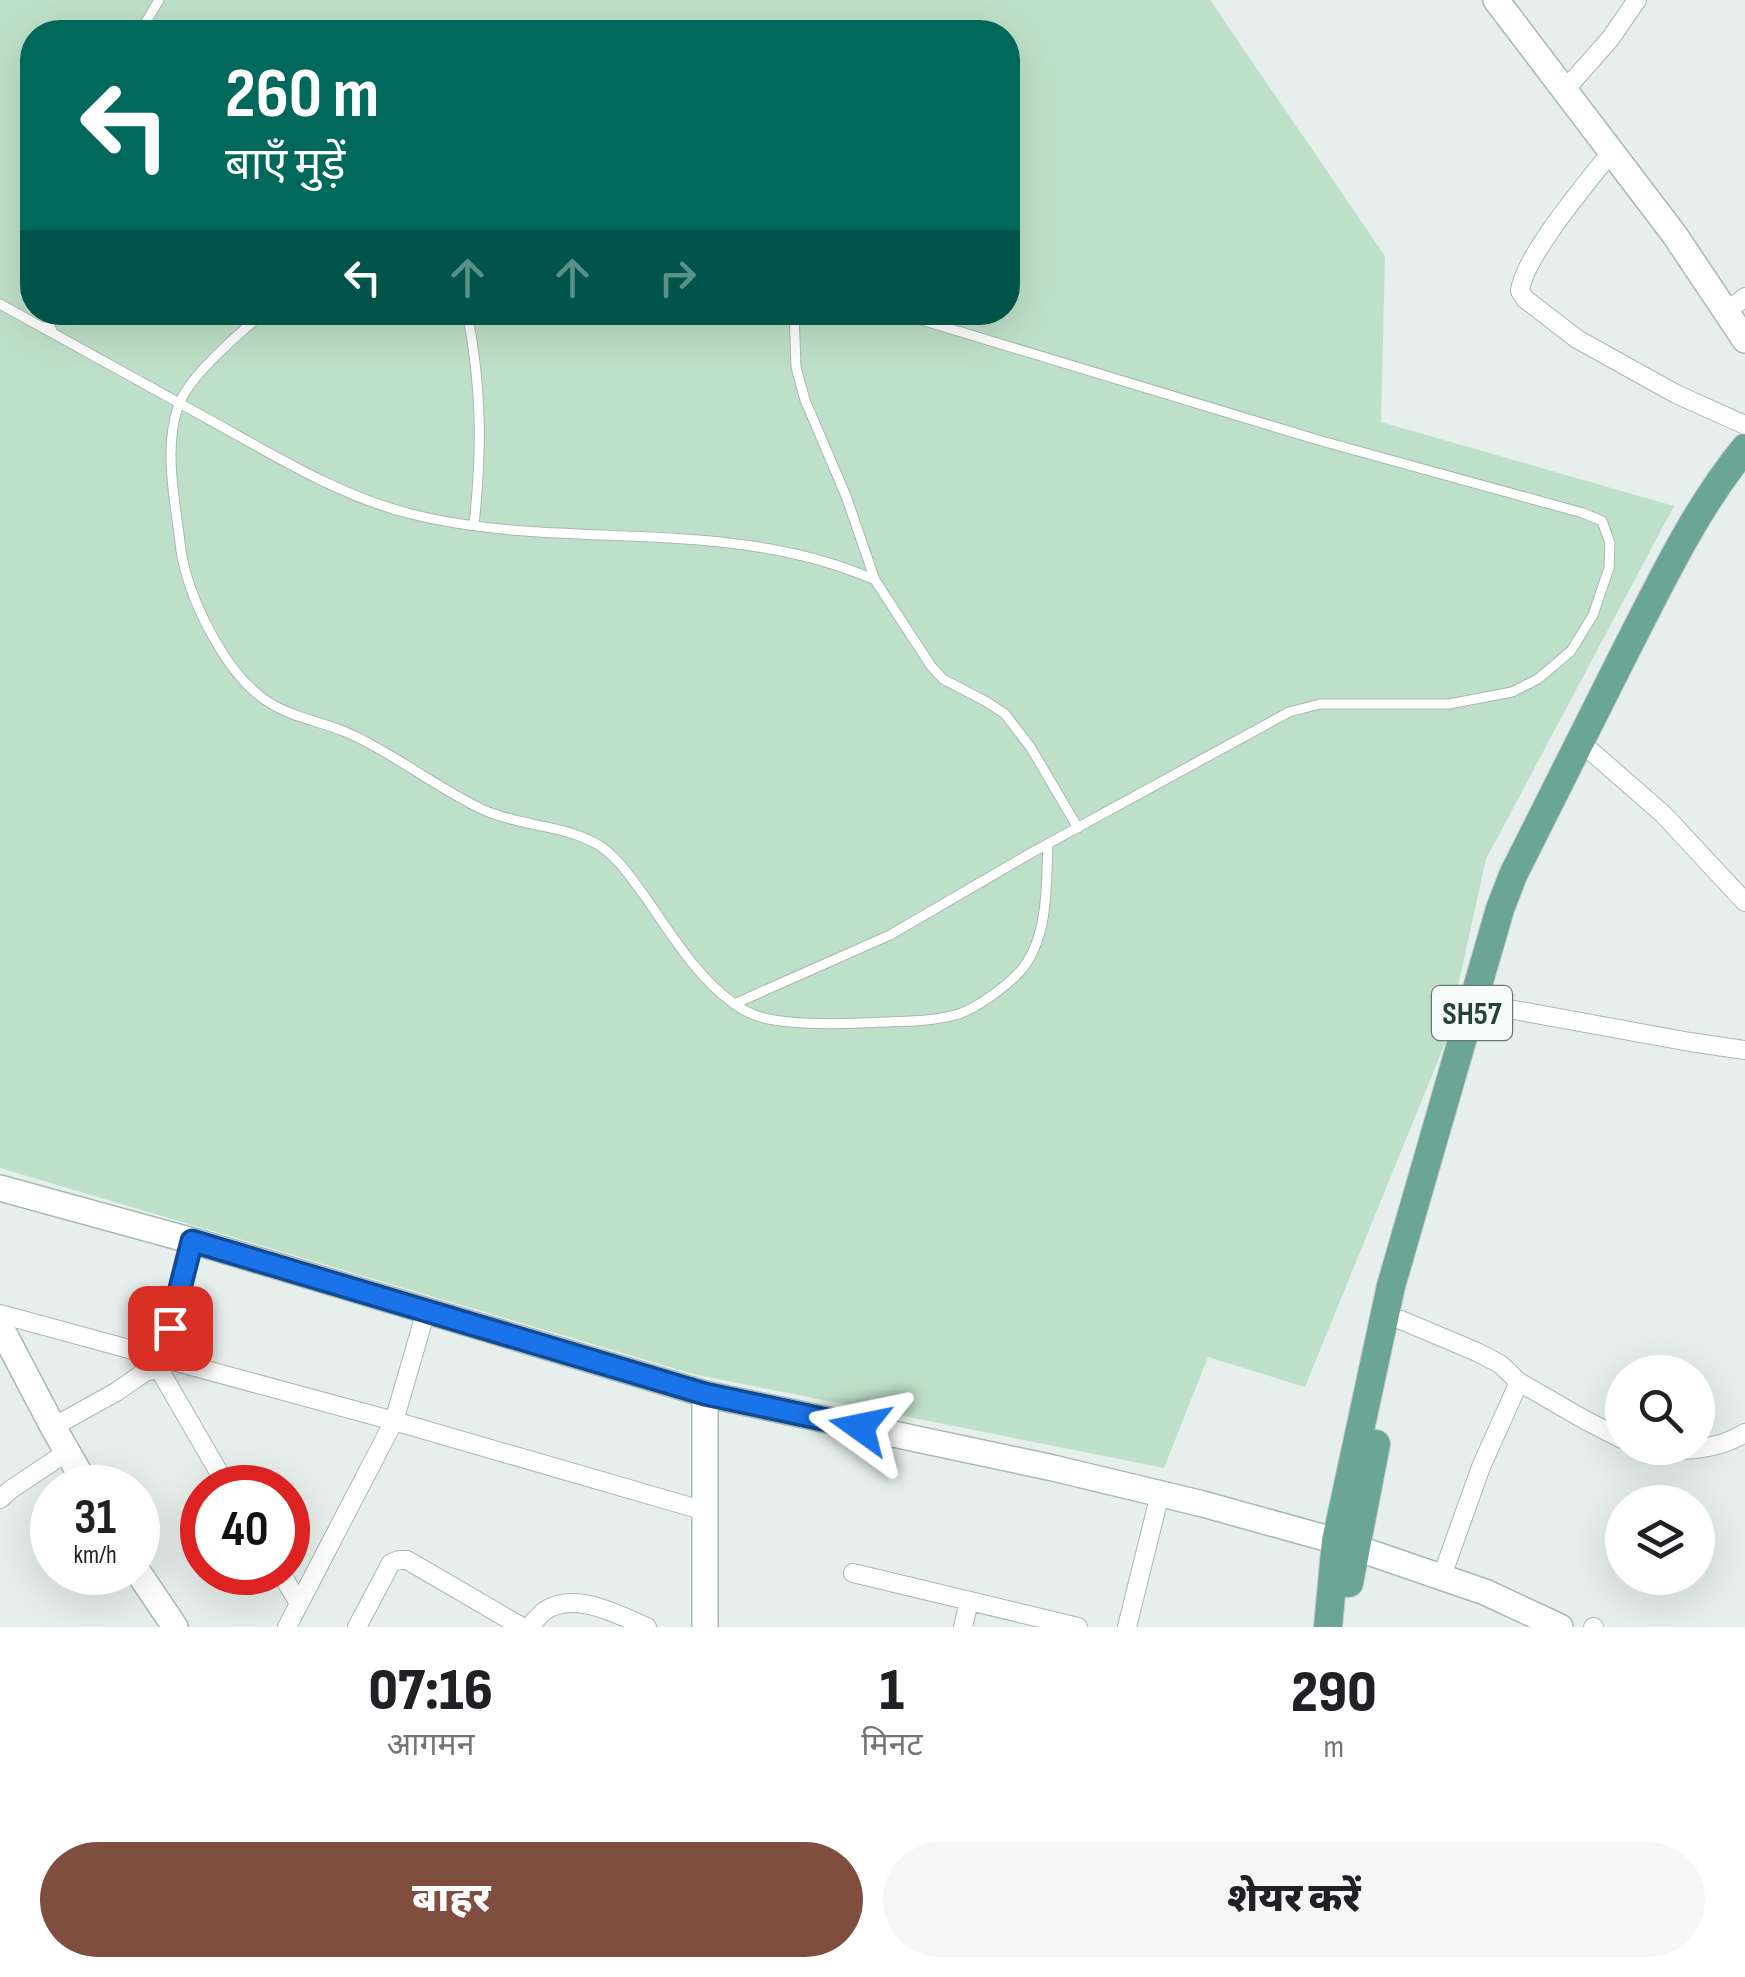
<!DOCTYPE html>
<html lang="hi">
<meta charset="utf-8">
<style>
:root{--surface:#fff;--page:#f6f6f6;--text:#202124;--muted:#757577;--accent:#7f4e3f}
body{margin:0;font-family:"Sofia Sans Condensed","Noto Sans Devanagari",sans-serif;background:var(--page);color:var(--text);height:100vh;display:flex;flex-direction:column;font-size:38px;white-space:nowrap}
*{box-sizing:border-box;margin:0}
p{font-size:32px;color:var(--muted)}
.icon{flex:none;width:55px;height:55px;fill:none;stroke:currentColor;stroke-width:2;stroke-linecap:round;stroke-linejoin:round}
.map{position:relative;height:1627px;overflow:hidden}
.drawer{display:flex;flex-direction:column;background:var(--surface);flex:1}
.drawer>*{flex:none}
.top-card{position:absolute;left:20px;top:20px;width:1000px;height:305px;border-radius:40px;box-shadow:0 10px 40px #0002;background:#00695c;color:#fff;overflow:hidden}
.fabs{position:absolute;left:1605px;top:1355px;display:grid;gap:20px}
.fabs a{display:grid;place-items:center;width:110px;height:110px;border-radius:50%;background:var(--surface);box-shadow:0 10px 40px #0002;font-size:50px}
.speed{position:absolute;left:30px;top:1465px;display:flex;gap:20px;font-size:50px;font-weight:700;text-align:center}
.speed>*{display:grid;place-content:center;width:130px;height:130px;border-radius:50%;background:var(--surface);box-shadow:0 10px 40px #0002;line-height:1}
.speed small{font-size:25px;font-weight:400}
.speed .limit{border:15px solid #d22;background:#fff;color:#111}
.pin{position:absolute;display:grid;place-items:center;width:85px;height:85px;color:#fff;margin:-42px;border-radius:20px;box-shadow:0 5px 15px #0006}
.me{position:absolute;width:110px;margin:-55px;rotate:282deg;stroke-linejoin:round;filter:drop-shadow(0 0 8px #0008)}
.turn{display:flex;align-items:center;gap:35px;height:210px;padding:0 40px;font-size:45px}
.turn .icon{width:130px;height:130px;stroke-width:2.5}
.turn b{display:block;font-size:70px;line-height:85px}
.lanes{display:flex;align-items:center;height:95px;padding:0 40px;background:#0003;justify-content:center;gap:50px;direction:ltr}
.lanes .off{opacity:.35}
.eta{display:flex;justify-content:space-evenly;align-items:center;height:170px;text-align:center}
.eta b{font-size:60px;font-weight:800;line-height:70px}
.cta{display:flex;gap:20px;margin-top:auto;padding:20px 40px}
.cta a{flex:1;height:115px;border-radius:60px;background:var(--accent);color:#fff;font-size:40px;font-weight:800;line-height:115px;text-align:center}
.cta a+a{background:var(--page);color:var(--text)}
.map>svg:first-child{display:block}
.green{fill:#bfe0c8;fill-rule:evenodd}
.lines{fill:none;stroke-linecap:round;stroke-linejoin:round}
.lane-casing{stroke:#a8b8b2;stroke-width:11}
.street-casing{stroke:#a8b8b2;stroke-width:20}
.secondary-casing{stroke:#a4bbb3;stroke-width:28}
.primary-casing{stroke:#c2cac8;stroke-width:30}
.lane{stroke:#fff;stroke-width:9}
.street{stroke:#fff;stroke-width:18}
.secondary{stroke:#fff;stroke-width:25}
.primary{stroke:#6aa596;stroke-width:28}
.route-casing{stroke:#114b97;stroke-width:25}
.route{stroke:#1a73e8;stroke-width:18}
.labels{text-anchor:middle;stroke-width:8;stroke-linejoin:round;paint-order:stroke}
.shield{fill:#f7fbf9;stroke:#637a73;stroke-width:2.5}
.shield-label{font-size:32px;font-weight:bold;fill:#24423a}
</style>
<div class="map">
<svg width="1745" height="1627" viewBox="0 0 1745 1627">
<rect width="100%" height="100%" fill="#e6efeb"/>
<path class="green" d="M0,0H1210L1385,256L1381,422L1674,506L1486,859L1446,1041L1305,1387L1208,1357L1164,1468L693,1374L0,1168ZM32,32H1008V312H32Z"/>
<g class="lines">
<g class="lane-casing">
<path id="lane" d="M140,32L159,0
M0,304C73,345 146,385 219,425C280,459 343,497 411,514C563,552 729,515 875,580
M44,312L53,333
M264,312C239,334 188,376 178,407C166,441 172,485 177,520C179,532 180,545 182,557C192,605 228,678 270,703C294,718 323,722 348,733C396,754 439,790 486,811C521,826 562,825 595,843C616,854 632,879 646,898C672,935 696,976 733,1003C745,1012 759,1018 774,1020C811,1026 850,1023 887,1022C910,1021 933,1021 955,1015C975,1010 1010,984 1023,968C1049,934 1046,884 1048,844
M467,312C482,388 482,450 474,525
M794,312L796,367L805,400L846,496L875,580L931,666L943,679L987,702L1005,714L1031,748L1078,828
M734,1004L890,935L1031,853L1289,712L1320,704H1449L1512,692L1538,679L1571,651L1593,615L1609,568L1610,543L1602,521L1583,513L1318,440L905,315L888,312"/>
</g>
<g class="street-casing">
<path id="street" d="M1564,91L1610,39L1637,0
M1611,152C1588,182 1524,256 1520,291L1525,299L1577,339L1676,394L1745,425
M1726,312L1745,297
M1592,752L1663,814L1745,902
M1487,1005L1690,1042L1745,1050
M193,1241L159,1369L228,1488
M0,1314L394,1421L705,1511
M1401,1320L1477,1352L1500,1364L1519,1382L1585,1420L1622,1439
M53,1427L116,1392L145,1372L159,1369
M1642,1448C1677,1452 1714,1452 1745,1433
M0,1499L10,1490L67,1452
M280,1572L299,1603
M853,1573L1078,1627
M1442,1576L1481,1467L1519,1382
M287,1627L394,1421L426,1311
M357,1627L391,1563L399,1560H407L522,1627
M529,1627C534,1622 540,1614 546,1610C576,1591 619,1615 647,1627
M963,1627L969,1601
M1127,1627L1160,1494
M1593,1627H1594"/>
</g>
<g class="secondary-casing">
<path id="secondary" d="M1496,0L1674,234L1745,340
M0,1188L193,1241L705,1394L1053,1468L1203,1504L1336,1541L1485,1592L1560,1627
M0,1326L53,1427L88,1488
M705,1394V1627
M138,1572L175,1627"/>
</g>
<g class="primary-casing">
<path id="primary" d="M1349,1583L1376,1444
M1328,1627L1336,1541L1391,1286L1500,909L1513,875C1550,801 1587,727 1624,654C1660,584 1695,509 1745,448"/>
</g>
<use href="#lane" class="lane"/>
<use href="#street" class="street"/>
<use href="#secondary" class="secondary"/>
<use href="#primary" class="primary"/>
</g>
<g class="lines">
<g class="route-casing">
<path id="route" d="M170,1328L192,1241L705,1394L860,1427"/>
</g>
<use href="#route" class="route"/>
</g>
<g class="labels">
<rect class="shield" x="1432" y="986" width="80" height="54" rx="8"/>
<g class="shield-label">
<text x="1472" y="1024">SH57</text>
</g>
</g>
</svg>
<div class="fabs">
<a><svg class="icon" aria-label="search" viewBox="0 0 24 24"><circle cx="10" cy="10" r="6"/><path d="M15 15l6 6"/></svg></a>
<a><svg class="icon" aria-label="layers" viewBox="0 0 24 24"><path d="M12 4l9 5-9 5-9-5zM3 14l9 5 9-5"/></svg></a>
</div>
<div class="speed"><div>31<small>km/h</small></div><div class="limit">40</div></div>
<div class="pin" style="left:170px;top:1328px;background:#d93025"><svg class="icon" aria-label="arrive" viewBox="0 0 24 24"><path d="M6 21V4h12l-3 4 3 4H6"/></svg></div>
<svg class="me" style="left:860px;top:1427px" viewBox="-20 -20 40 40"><path d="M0-17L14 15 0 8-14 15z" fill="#1a73e8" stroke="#fff" stroke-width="4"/></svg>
<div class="top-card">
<div class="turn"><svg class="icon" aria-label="left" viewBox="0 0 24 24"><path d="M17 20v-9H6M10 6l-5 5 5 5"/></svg><div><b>260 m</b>बाएँ मुड़ें</div></div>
<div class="lanes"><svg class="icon" aria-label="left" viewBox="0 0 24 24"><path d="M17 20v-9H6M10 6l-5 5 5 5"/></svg><svg class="icon off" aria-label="ahead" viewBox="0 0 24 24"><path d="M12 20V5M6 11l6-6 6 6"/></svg><svg class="icon off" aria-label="ahead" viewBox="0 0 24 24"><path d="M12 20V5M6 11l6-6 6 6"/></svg><svg class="icon off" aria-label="right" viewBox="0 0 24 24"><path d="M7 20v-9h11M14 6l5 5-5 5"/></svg></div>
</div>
</div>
<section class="drawer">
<div class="eta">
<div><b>07:16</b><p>आगमन</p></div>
<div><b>1</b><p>मिनट</p></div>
<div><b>290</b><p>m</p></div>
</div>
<div class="cta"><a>बाहर</a><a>शेयर करें</a></div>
</section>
